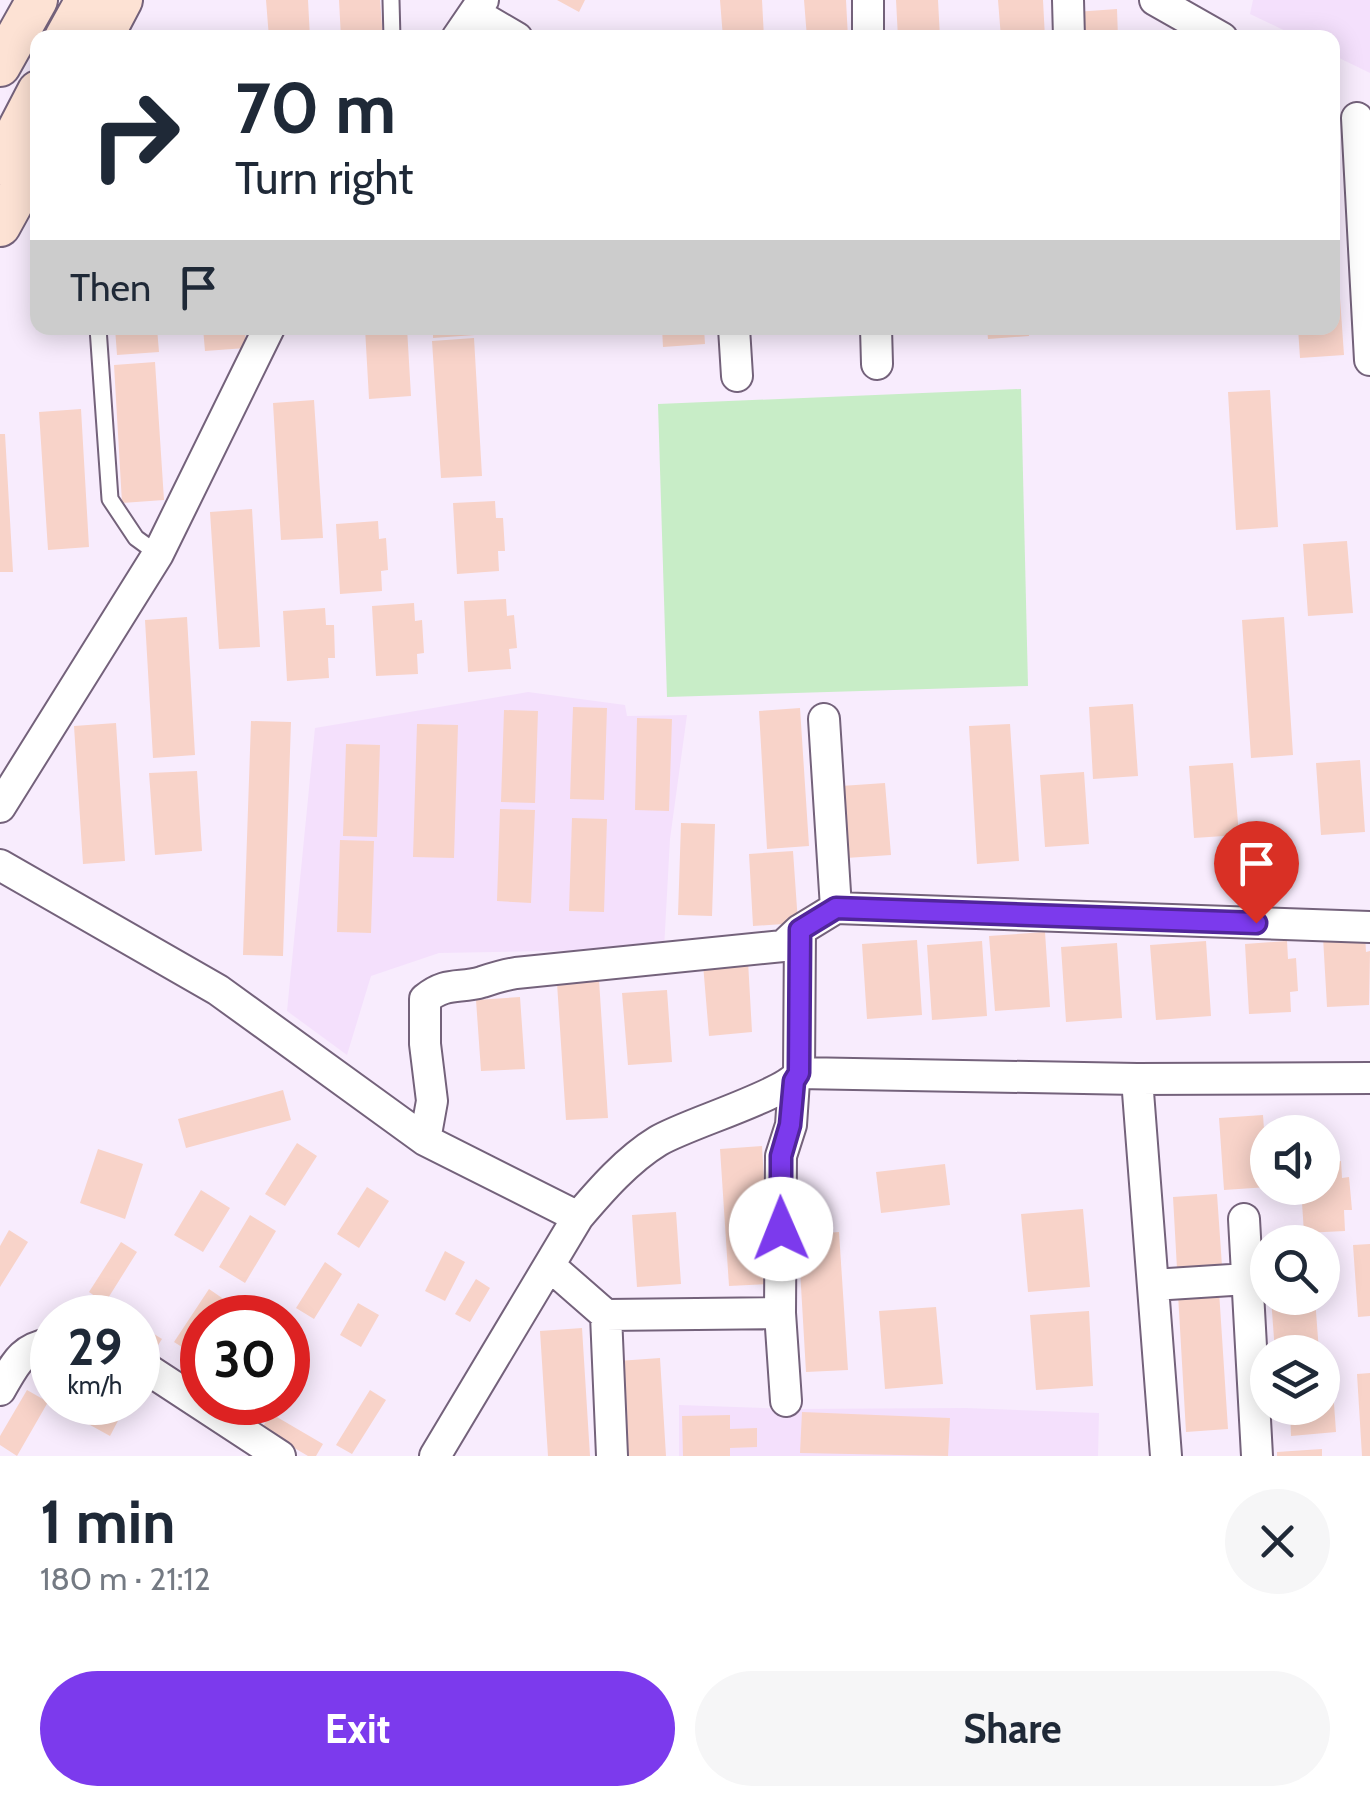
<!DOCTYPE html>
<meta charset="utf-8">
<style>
:root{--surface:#fff;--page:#f6f6f7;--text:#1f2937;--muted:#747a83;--accent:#7c3aed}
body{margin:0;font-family:Cabin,sans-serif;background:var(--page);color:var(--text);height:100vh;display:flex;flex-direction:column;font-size:38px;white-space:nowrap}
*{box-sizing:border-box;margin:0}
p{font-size:32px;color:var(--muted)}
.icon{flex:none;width:55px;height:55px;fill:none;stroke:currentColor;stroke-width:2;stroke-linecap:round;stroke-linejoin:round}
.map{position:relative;height:1456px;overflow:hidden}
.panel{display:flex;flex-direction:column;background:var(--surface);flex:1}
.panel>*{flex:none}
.hud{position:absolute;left:30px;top:30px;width:1310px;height:305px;border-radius:20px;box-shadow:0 5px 25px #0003;background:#fff;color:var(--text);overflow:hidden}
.tools{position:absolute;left:1250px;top:1115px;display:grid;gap:20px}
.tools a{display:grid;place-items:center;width:90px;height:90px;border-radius:50%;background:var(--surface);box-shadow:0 5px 25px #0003;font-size:50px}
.speed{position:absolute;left:30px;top:1295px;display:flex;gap:20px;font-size:50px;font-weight:700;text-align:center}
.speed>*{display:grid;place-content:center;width:130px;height:130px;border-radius:50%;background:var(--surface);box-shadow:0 5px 25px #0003;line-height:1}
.speed small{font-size:25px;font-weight:400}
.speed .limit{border:15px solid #d22;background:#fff;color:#111}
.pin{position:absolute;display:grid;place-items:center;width:85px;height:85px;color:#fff;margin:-102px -42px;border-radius:50% 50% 50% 0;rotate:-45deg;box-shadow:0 0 10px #0007}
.pin .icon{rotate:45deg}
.me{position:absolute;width:110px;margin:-55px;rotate:359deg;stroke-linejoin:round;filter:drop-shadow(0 0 8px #0008)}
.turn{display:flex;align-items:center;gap:35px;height:210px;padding:0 40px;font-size:45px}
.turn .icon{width:130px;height:130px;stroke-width:2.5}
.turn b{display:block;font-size:70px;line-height:85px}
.then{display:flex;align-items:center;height:95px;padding:0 40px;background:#0003;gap:20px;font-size:38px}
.round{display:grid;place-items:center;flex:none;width:105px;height:105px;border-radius:52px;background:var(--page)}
.headline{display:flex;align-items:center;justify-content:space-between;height:170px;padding:0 40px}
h1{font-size:60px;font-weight:700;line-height:75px}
.action{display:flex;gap:20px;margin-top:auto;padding:20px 40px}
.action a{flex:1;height:115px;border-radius:60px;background:var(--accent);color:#fff;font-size:40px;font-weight:700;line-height:115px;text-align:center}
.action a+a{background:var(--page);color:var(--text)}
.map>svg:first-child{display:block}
.built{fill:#f4e0fc}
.green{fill:#c8edc7}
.building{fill:#f8d3c9}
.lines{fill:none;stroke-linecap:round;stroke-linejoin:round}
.lane-casing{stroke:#74627b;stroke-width:19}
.street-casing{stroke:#74627b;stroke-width:34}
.secondary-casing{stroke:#74627b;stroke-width:44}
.lane{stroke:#fff;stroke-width:15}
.street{stroke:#fff;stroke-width:30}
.secondary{stroke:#fde2d4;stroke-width:40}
.route-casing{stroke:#51269a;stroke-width:25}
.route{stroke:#7c3aed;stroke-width:18}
</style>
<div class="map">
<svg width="1370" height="1456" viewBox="0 0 1370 1456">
<rect width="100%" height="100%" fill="#f8ecfd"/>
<path class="built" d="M1253,0H1370V73L1333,55L1332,38L1298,37L1250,14Z
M528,692L625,705L627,716L687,715L670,839L664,949L439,953L371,976L347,1055L287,1011L315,728Z
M679,1405L792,1409L966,1408L1099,1413L1098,1456H679Z"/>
<path class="green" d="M1021,389L1028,686L667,697L658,404Z"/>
<path class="building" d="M266,0H308L310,38H269Z
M339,0H380L383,38H341Z
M557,0H585L579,12Z
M720,0H762L764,38H723Z
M804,0H846L848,38H807Z
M896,0H938L940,38H898Z
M998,0H1043L1045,38H1001Z
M1117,9L1118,38H1077L1075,12Z
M1332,284H1339L1344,355L1300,358L1298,328H1332Z
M115,328H157L159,352L117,355Z
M203,328H245L246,348L205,351Z
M365,328H407L411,396L369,399Z
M433,328H475V335L433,338Z
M662,328H704L705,344L663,347Z
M818,328H860V331L819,334Z
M987,328H1029V336L988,339Z
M1070,328H1111L1112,332L1070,334Z
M474,338L482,476L441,478L432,341Z
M155,362L164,500L122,503L114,365Z
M1270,390L1278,527L1236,530L1228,392Z
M314,400L323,538L281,540L273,403Z
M81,409L89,547L48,550L39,412Z
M0,434H5L13,572H0Z
M495,501L496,518H503L505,551H498L499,571L457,574L453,503Z
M252,509L260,647L219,649L210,512Z
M378,521L379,539L386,538L388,570L381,571L382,591L340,594L336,524Z
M1347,541L1353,613L1308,616L1303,544Z
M506,599L507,616L514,615L517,648L509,649L511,669L468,672L464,601Z
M414,603L415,621L422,620L424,653L417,654L418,674L376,676L372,606Z
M325,608L326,625H334L335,658H328L329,678L287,681L283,611Z
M187,617L195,755L153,758L145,620Z
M1284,617L1293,755L1251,758L1242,620Z
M1133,704L1138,776L1093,779L1089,707Z
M573,707L607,708L604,800L570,799Z
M800,708L809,846L767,849L759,711Z
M504,710L538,711L535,803L501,802Z
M637,718L672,719L669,811L635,810Z
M251,721L291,722L283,956L243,955Z
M116,723L125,861L83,864L74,726Z
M417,724L458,725L454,858L413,857Z
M1010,724L1019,861L977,864L969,726Z
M346,744L380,745L377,837L343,836Z
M1360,760L1365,832L1321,835L1316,763Z
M1233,763L1239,835L1194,838L1189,766Z
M197,771L202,851L155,855L149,773Z
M1084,772L1089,844L1045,847L1040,775Z
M885,783L891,855L846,858L841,786Z
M500,809L535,810L531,903L497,901Z
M572,818L607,819L604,912L569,911Z
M681,823L715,824L712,916L678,915Z
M340,840L374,841L371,933L337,932Z
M793,851L798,923L753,926L749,854Z
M1045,932L1050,1007L995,1011L989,936Z
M1365,934L1366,952L1370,951L1369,1005L1327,1007L1323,937Z
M917,940L922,1015L867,1019L862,944Z
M982,941L987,1016L932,1020L927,945Z
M1206,941L1211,1016L1156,1020L1150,945Z
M1287,941L1288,959L1296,958L1298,991L1290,992L1291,1012L1249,1014L1245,944Z
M1117,943L1122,1018L1066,1022L1061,947Z
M748,961L752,1032L709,1036L703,964Z
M599,980L608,1118L566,1120L557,983Z
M667,990L672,1062L628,1065L622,993Z
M520,997L525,1069L481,1071L476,1000Z
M283,1090L291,1120L186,1148L178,1119Z
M1263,1115L1268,1187L1224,1190L1219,1118Z
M297,1143L317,1156L285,1206L265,1194Z
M762,1146L770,1284L729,1286L720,1149Z
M98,1149L143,1164L125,1219L80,1203Z
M1341,1161L1342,1178L1349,1177L1352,1210H1344L1345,1231L1304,1233L1301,1188H1322V1162Z
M945,1164L950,1205L881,1213L876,1172Z
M367,1187L389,1201L359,1248L337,1234Z
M201,1190L230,1208L203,1252L174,1235Z
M1217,1194L1222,1266L1177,1269L1173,1197Z
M1083,1209L1090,1287L1028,1292L1021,1214Z
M676,1212L681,1284L637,1287L632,1215Z
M250,1215L276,1231L245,1283L219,1267Z
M9,1230L28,1242L0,1287V1246Z
M839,1232L848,1370L806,1372L798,1235Z
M121,1242L137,1252L105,1303L89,1292Z
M1370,1244V1316L1358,1317L1353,1245Z
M445,1251L465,1262L445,1301L425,1291Z
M325,1262L342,1274L314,1319L296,1308Z
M476,1279L490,1288L470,1322L455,1314Z
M209,1289L225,1300L213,1318H202V1334L190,1352L174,1342Z
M1219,1291L1228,1429L1186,1432L1178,1294Z
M1271,1298H1315L1319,1352H1275Z
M358,1303L379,1315L361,1347L340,1335Z
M936,1307L943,1384L885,1389L879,1311Z
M1089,1311L1093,1386L1036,1390L1030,1315Z
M138,1324L162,1339L151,1356L138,1348Z
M582,1328L590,1456H548L540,1331Z
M660,1358L666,1456H624L618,1361Z
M1322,1361H1331L1336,1432L1291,1436L1290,1408H1322Z
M1370,1373V1456H1362L1357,1374Z
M27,1390L48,1402L17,1456L0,1445V1436Z
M370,1390L386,1400L352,1454L336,1445Z
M56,1402H98L121,1415L110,1436L54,1405Z
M802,1412L950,1418L948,1456L800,1453Z
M270,1413L323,1444L316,1456H308L262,1429Z
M730,1415V1429L757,1428V1447L730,1448V1456H683L682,1416Z
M1322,1449V1456H1277V1452Z"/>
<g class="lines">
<g class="lane-casing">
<path id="lane" d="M391,0L392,38
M98,328L110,499L136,538L158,554"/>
</g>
<g class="street-casing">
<path id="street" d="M1068,0L1069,38
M1155,0L1222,38
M476,14L517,38
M457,38L483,0
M868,38V0
M1357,118L1370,360
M734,328L737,376
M876,328L877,364
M0,807L158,554L269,328
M0,865L218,990L425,1140L578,1217
M836,908L1370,927
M799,1073L800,930L836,908L824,719
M1137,1079L1166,1456
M425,1140L432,1101L425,1044V999C447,981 459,989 482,982C494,978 504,975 516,973L783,946L800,930
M1244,1219L1257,1456
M551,1267L606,1315L612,1456
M1153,1285L1247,1279
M606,1315L780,1313
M138,1363L280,1456
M0,1390C16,1363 20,1349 52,1343
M786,1401L780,1313L781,1156L791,1125L794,1081
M435,1456L578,1217C601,1190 627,1160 658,1141C688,1123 787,1095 799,1073L1137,1079L1370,1078"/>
</g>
<g class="secondary-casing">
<path id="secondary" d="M65,38L86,0
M102,38L122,0
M0,66L37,0
M0,164L38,91
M0,226L38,157"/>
</g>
<use href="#lane" class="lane"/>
<use href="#street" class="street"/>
<use href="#secondary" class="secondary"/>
</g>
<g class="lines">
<g class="route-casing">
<path id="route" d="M781,1229V1156L790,1125L794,1081L799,1073L800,930L836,908L1256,923"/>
</g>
<use href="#route" class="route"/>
</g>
</svg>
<div class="tools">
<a><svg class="icon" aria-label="sound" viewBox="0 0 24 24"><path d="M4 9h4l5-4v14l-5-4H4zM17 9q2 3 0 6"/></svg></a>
<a><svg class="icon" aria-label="search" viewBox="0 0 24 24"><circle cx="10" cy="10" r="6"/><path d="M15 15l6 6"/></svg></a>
<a><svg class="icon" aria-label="layers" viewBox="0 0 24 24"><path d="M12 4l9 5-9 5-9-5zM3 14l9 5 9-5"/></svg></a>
</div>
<div class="speed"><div>29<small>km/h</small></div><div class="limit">30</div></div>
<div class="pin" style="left:1256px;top:923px;background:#d93025"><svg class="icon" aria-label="arrive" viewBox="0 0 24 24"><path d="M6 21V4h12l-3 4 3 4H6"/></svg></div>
<svg class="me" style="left:781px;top:1229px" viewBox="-20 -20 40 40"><circle r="19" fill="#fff"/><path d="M0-13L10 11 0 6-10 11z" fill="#7c3aed"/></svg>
<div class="hud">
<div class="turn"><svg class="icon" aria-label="right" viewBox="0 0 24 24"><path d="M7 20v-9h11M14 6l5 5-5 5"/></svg><div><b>70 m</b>Turn right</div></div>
<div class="then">Then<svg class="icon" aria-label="arrive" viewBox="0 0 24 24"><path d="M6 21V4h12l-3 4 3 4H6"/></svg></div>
</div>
</div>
<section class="panel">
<div class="headline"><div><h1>1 min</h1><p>180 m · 21:12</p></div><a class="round"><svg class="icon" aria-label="close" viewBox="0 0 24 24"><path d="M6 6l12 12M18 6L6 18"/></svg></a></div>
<div class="action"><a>Exit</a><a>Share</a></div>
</section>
